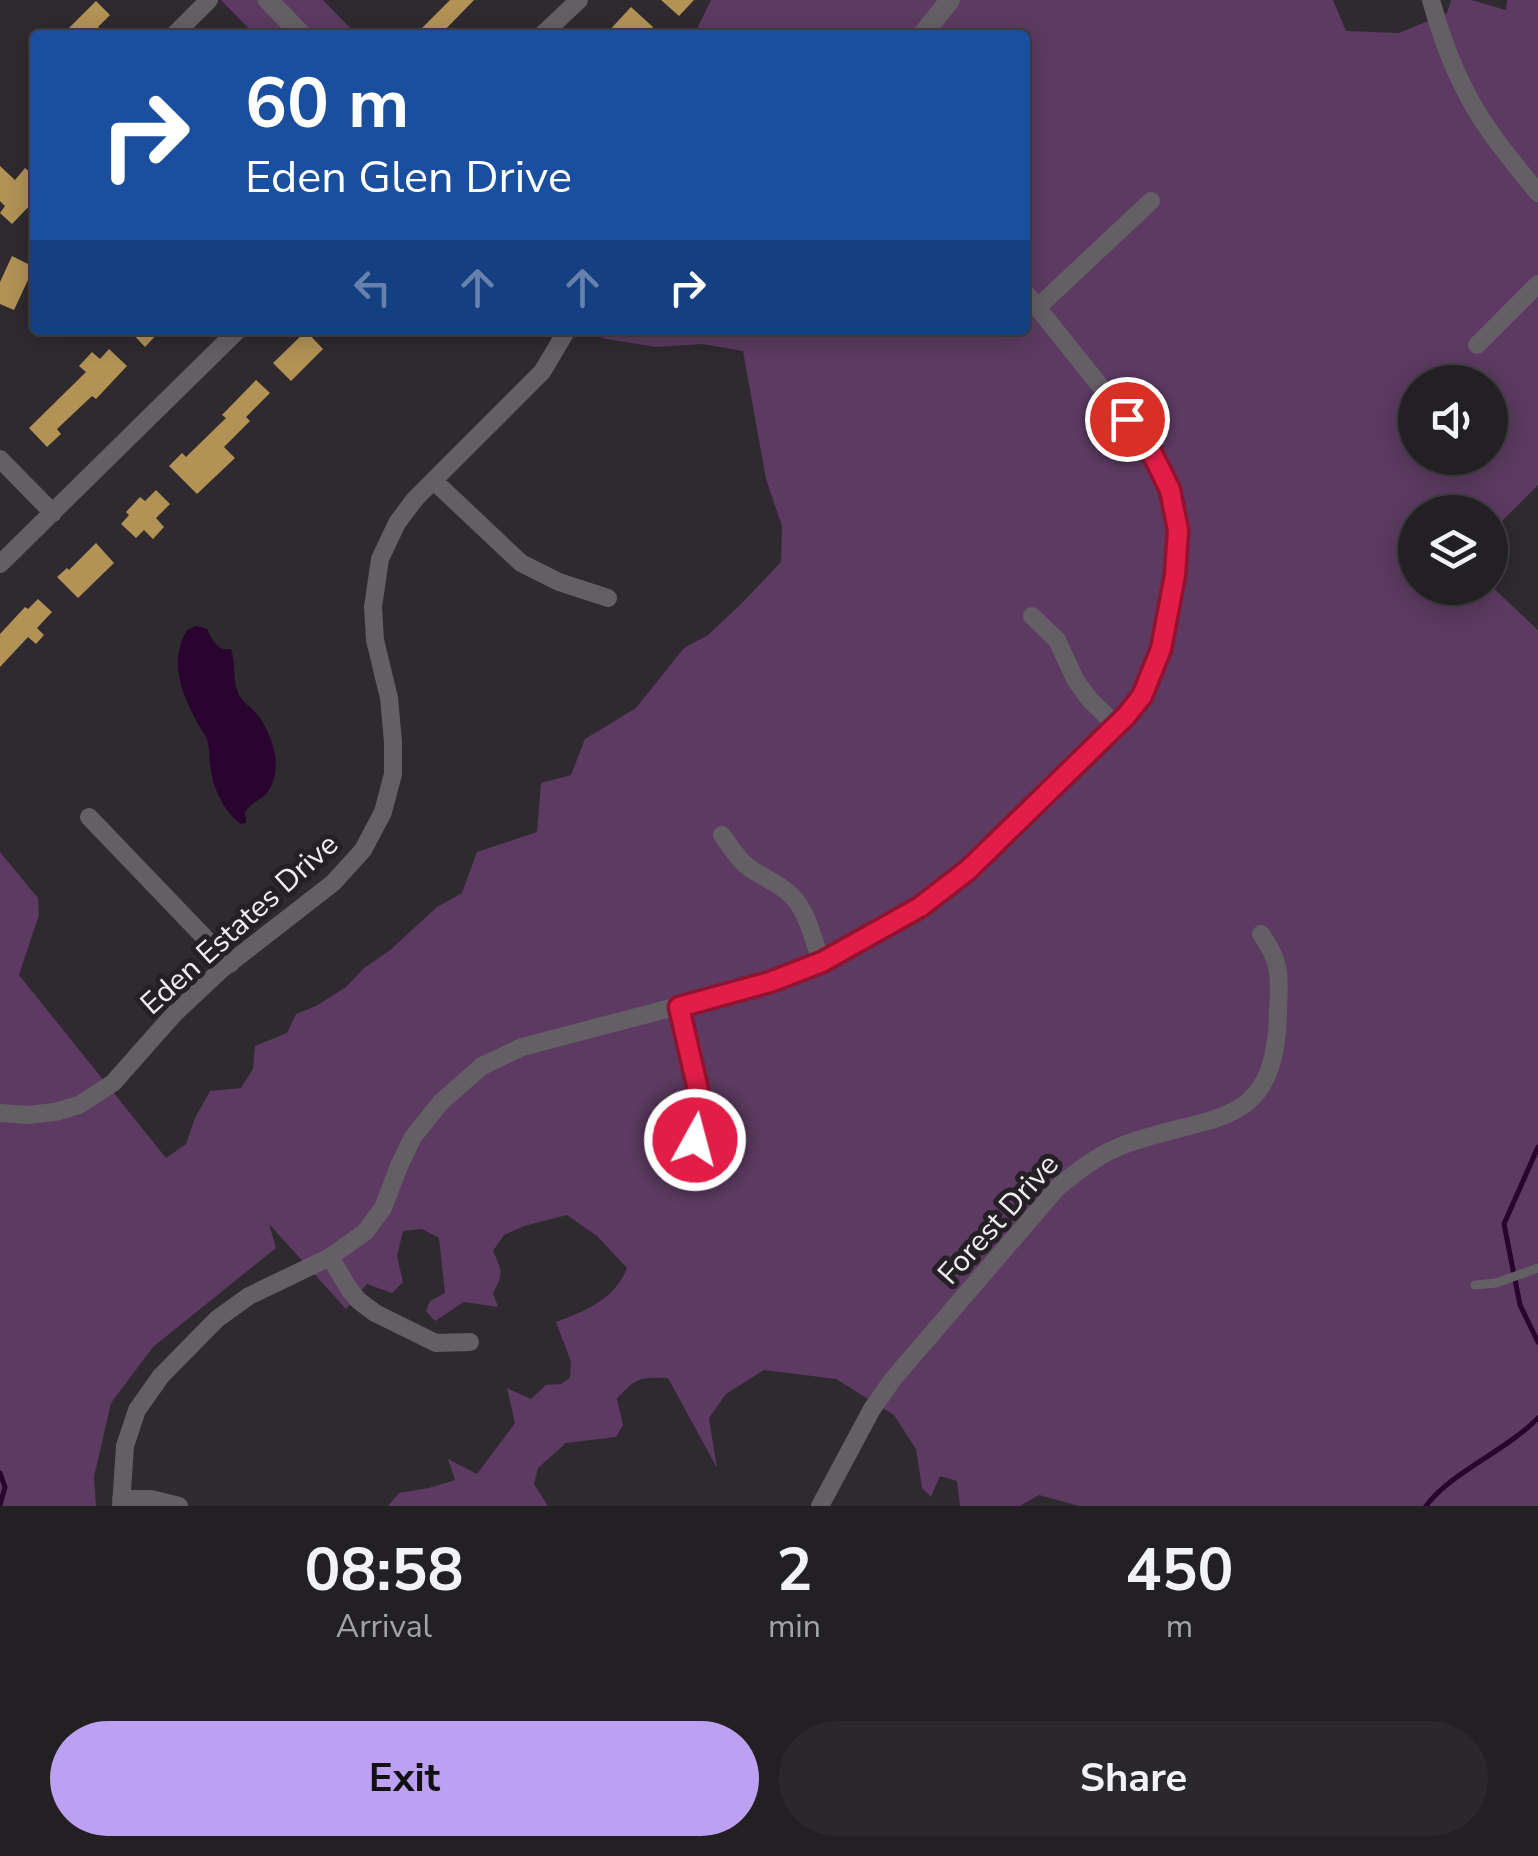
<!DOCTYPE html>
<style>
:root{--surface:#222023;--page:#2a282b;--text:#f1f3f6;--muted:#a2a3a6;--line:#3f3e41;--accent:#bca0f2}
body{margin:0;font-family:"Nunito Sans",sans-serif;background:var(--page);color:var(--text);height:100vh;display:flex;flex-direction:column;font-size:38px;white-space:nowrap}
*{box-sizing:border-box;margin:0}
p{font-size:32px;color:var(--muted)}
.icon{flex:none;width:55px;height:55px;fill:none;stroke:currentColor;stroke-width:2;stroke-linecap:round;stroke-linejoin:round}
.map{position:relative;height:1506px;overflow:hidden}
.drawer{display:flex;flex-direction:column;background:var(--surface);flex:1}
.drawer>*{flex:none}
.top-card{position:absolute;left:30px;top:30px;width:1000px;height:305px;border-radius:10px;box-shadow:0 5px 25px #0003,0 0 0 2px var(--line);background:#1a4fa0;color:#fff;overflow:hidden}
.tools{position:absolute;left:1398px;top:365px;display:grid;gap:20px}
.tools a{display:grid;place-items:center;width:110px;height:110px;border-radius:50%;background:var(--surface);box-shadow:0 5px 25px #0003,0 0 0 2px var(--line);font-size:50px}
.pin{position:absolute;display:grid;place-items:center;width:85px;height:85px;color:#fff;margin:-42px;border:5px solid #fff;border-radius:50%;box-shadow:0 2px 10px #0007}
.me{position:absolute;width:110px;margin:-55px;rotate:7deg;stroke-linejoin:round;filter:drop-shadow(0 0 8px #0008)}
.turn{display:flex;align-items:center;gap:35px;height:210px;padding:0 50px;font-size:45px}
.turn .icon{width:130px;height:130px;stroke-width:2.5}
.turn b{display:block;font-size:70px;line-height:85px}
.lanes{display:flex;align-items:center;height:95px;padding:0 50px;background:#0003;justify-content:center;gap:50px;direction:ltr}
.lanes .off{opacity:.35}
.eta{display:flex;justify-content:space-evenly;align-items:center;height:170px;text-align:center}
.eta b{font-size:60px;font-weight:700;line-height:70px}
.button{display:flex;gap:20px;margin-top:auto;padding:20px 50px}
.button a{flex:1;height:115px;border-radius:60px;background:var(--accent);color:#111;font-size:40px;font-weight:700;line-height:115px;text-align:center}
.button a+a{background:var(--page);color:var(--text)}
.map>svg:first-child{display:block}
.green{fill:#5c3a61;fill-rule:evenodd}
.water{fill:#29042f}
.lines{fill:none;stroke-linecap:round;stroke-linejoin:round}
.stream{stroke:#29042f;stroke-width:5}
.building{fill:#b29255}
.service{stroke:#645f65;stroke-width:9}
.minor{stroke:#645f65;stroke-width:18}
.tertiary{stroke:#645f65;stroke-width:20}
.route-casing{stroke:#92132f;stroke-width:25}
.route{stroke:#e11d48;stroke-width:18}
.labels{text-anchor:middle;stroke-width:10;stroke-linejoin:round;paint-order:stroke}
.street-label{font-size:30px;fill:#f0edf1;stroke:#252025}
</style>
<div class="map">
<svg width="1538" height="1506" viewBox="0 0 1538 1506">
<rect width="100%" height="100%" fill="#2e2a2f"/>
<path class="green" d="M221,0H323L357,35H255Z
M711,0H1333L1346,31L1399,33L1447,13L1451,0H1471L1506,10L1507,0H1538V485L1490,533V512H1415V588H1490V585L1538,630V1506H1079L1039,1495L1020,1506H960L957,1481L940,1476L931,1497L922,1488L916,1449L894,1415L836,1379L764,1370L726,1394L709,1418L717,1468L668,1378C641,1377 636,1377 617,1399L623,1425L616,1437L566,1443L538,1468L534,1484L548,1506H388L399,1493L429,1488L455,1480L448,1459L477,1474L515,1423L507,1388L531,1399L546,1385L561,1384L570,1378L571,1362L556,1322C587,1310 614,1300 627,1268L597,1236L567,1215L524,1226L504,1235L493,1251C502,1271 504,1273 493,1293L498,1307L464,1302L435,1321L426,1311L430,1301L445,1293L439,1238L422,1229L403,1231L397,1256L403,1282L392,1293L367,1284L346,1309L269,1224L276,1248L153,1347L111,1403L94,1477L96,1506H0V852L38,898L39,915L19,975L166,1158L186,1144L195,1118L210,1091L241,1088L253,1069L255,1046L287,1033L296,1014L316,1006L346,987L364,968L389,951L437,907L462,893L477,852L537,832L541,783L571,775L585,739L636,708L684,648L708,635L741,604L781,562L782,526L766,479L743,351L703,344L656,347L606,339L584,330H1025V35H694ZM1415,382H1490V458H1415Z"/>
<path class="water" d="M196,626L207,629C212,640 218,652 231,649C236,664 232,681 239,695C244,704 254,709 260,718C274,740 283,768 268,792C262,799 251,803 245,812L246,823L241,824C225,813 214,790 211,771C209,760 210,749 207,739C205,734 201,730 199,726C182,694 168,664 187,630Z"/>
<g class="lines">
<path class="stream" d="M1538,1147L1504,1224L1520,1305L1538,1342
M0,1473L5,1487L0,1505
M1426,1506C1451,1472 1506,1451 1538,1418"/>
</g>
<path class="building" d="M450,0H474L440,35H415Z
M661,0H694L679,16Z
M96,1L110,15L98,27L105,35H62Z
M631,7L653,27L645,35H605Z
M0,166L15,180L25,168L35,177V200L12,224L0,213L5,206L0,201Z
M12,256L34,267L14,310L0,304V282Z
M129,330H161L145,347Z
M306,331L323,349L291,381L273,363Z
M109,349L127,366L96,399L92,396L57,429L61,434L47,447L29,428L86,372L79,366L92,352L100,359Z
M256,380L270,393L246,417L250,421L224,447L235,458L197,494L169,466L182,453L186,457L226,418L222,415Z
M156,490L170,504L156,518L164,527L153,539L144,530L136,538L121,524L129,515L126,512L140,497L145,501Z
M96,543L114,563L78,598L57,577L67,568L69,570Z
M38,599L52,612L37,628L44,635L36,644L28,637L0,667V634L25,607L28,609Z"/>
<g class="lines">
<path class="service" d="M1475,1285L1496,1283L1538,1268"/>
<path class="minor" d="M1431,0C1440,33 1452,66 1468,96C1487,132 1513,162 1538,193
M174,35L209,0
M542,35L579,0
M1039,306L1151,201
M1477,345L1538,284
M0,459L53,513
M434,481L521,563L559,582L608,598
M0,564L238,330
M1032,616L1057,640L1076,681L1090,700L1116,725
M89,817L230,964
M722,835C730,846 737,858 747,866C762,878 780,883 793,897C809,915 813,941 822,963
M679,1007L704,1115L702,1126L695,1141
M0,1113L27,1115L55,1112L79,1105L113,1083L174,1014L221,970L333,883L363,850L383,812L393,774V742L389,698L375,640L373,607L380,559L397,523L415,499L542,372L567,330
M330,1257L349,1289L358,1300L375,1313L436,1343L470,1342
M121,1499H151L179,1506
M121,1506L125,1446L137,1410L161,1376L217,1319L249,1296L330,1257L365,1232L383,1208L399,1166L413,1137L441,1102L482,1066L522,1047L770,982L822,963L853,947L920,907L968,870L1126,715L1141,696L1161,649L1175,575L1178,530L1170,490L1149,447L1025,292
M820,1506L872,1409L893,1379L1058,1187C1080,1169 1102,1152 1129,1143C1214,1113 1275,1130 1278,1014C1279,978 1283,965 1261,934"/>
<path class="tertiary" d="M268,0L302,35
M922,35L950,0"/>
</g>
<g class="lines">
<g class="route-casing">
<path id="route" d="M695,1140L702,1126L704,1116L679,1007L770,982L822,962L920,907L968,870L1126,716L1142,696L1161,649L1175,575L1178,530L1170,490L1149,447L1127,419"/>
</g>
<use href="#route" class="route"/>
</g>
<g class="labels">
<g class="street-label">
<text transform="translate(239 924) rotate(-42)" y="10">Eden Estates Drive</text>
<text transform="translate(998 1219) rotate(-48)" y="10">Forest Drive</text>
</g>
</g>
</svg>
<div class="tools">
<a><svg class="icon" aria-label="sound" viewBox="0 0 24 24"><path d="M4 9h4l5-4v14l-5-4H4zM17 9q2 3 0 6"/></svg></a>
<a><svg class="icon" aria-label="layers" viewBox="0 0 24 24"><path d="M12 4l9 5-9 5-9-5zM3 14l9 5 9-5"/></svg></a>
</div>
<div class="pin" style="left:1127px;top:419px;background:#d93025"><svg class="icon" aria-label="arrive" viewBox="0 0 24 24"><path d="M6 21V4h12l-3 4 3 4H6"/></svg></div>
<svg class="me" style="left:695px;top:1140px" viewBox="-20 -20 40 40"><circle r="17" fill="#e11d48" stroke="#fff" stroke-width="3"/><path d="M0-11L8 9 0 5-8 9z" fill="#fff"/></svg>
<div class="top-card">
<div class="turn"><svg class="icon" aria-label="right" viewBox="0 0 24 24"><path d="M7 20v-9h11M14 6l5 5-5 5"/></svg><div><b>60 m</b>Eden Glen Drive</div></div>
<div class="lanes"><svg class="icon off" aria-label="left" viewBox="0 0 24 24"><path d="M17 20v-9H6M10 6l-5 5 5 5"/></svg><svg class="icon off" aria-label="ahead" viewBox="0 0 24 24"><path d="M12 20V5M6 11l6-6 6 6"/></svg><svg class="icon off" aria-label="ahead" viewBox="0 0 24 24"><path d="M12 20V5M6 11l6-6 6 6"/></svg><svg class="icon" aria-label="right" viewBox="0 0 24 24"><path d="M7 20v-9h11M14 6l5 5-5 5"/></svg></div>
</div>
</div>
<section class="drawer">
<div class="eta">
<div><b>08:58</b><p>Arrival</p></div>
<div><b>2</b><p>min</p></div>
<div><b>450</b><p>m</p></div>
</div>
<div class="button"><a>Exit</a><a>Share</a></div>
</section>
